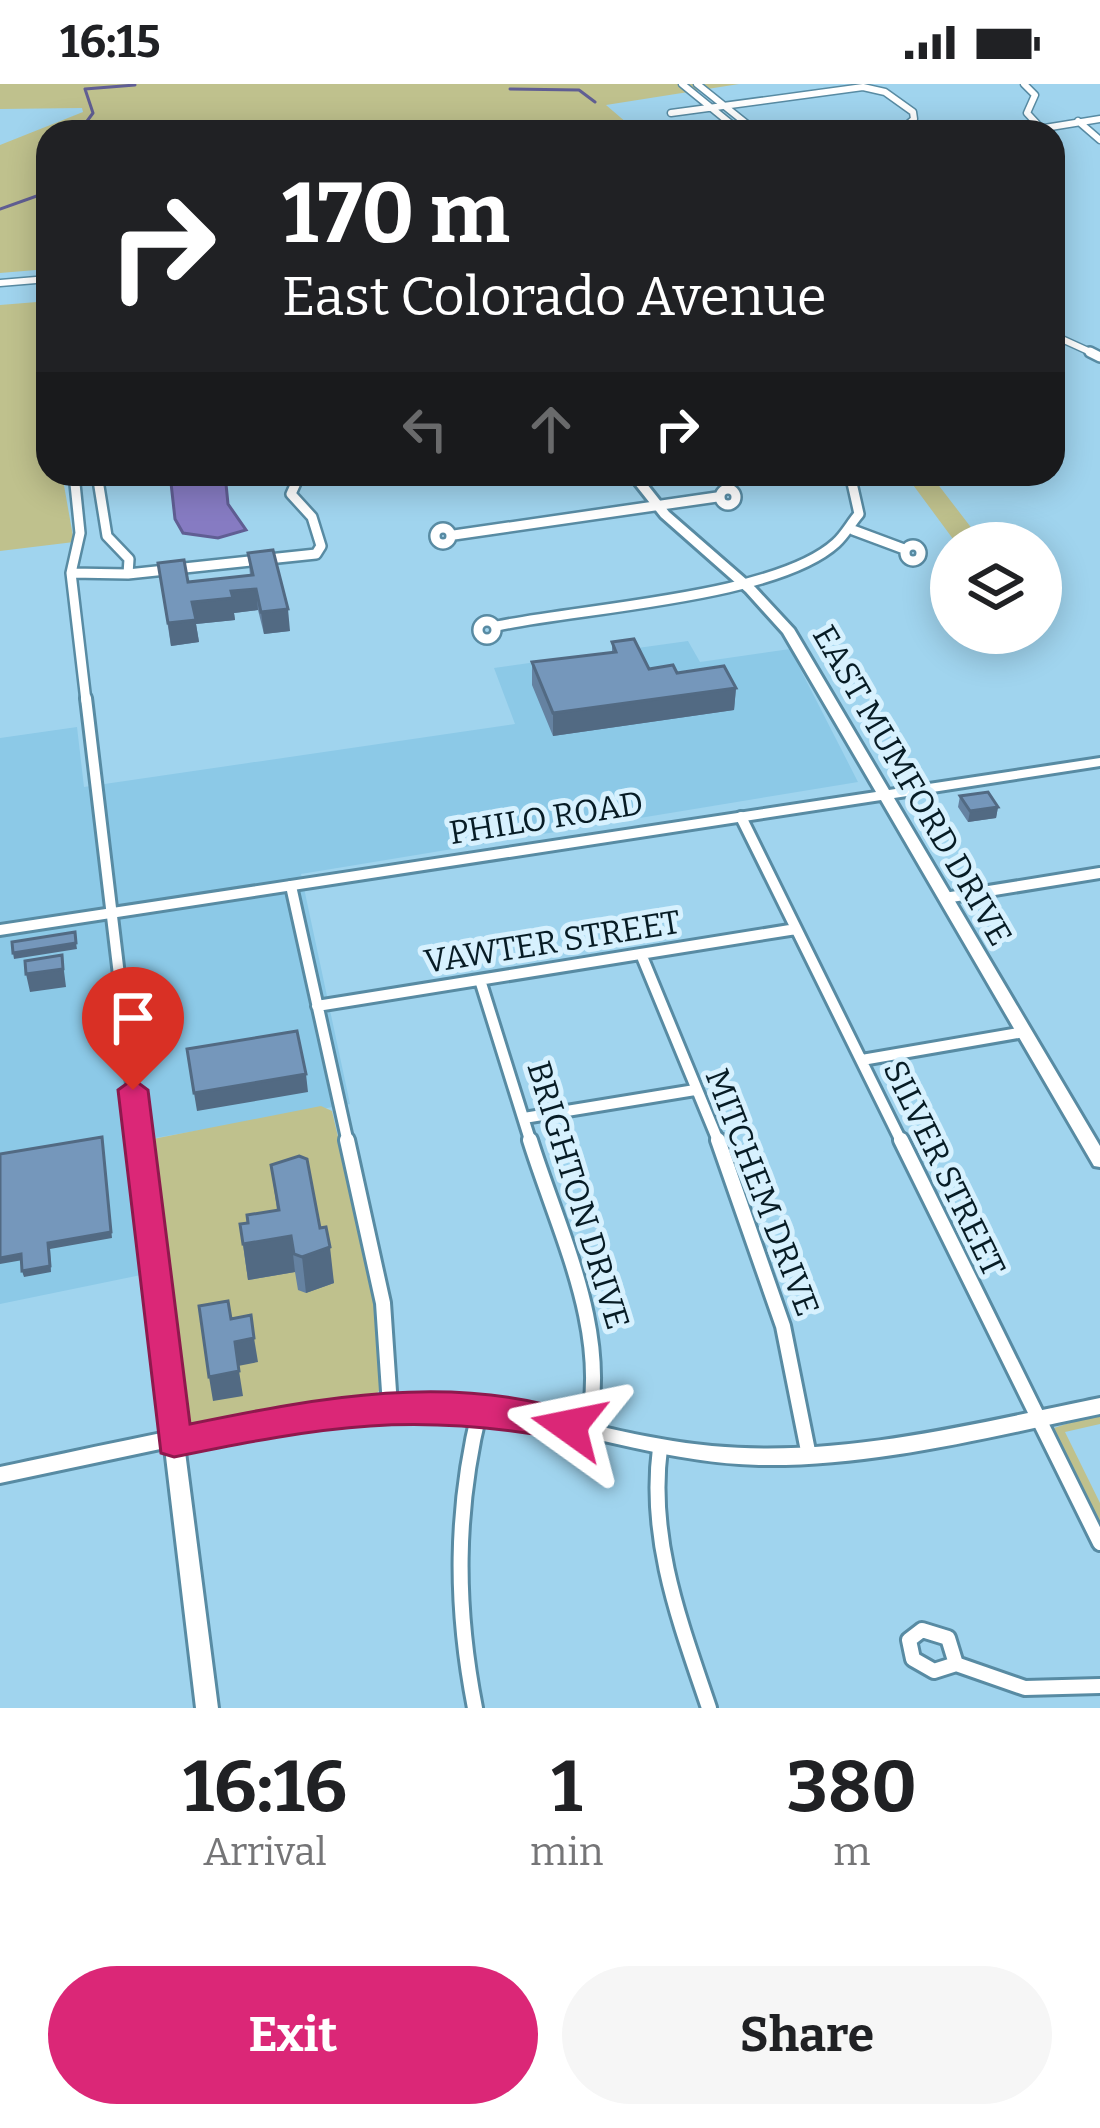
<!DOCTYPE html>
<style>
:root{--surface:#fff;--page:#f6f6f6;--text:#202124;--muted:#757577;--accent:#db2777}
body{margin:0;font-family:Bitter,serif;background:var(--page);color:var(--text);height:100vh;display:flex;flex-direction:column;font-size:45px;white-space:nowrap}
*{box-sizing:border-box;margin:0}
p{font-size:39px;color:var(--muted)}
.icon{flex:none;width:66px;height:66px;fill:none;stroke:currentColor;stroke-width:2;stroke-linecap:round;stroke-linejoin:round}
.map{position:relative;height:1624px;overflow:hidden}
.details{display:flex;flex-direction:column;background:var(--surface);flex:1}
.details>*{flex:none}
.banner{position:absolute;left:36px;top:36px;width:1029px;height:366px;border-radius:36px;box-shadow:0 6px 30px #0003;background:#202124;color:#fff;overflow:hidden}
.buttons{position:absolute;left:930px;top:438px;display:grid;gap:24px}
.buttons a{display:grid;place-items:center;width:132px;height:132px;border-radius:50%;background:var(--surface);box-shadow:0 6px 30px #0003;font-size:60px}
.pin{position:absolute;display:grid;place-items:center;width:102px;height:102px;color:#fff;margin:-123px -51px;border-radius:50% 50% 50% 0;rotate:-45deg;box-shadow:0 0 12px #0007}
.pin .icon{rotate:45deg}
.me{position:absolute;width:132px;margin:-66px;rotate:282deg;stroke-linejoin:round;filter:drop-shadow(0 0 9px #0008)}
.turn{display:flex;align-items:center;gap:42px;height:252px;padding:0 48px;font-size:54px}
.turn .icon{width:156px;height:156px;stroke-width:2.5}
.turn b{display:block;font-size:84px;line-height:102px}
.lanes{display:flex;align-items:center;height:114px;padding:0 48px;background:#0003;justify-content:center;gap:60px;direction:ltr}
.lanes .off{opacity:.35}
.eta{display:flex;justify-content:space-evenly;align-items:center;height:204px;text-align:center}
.eta b{font-size:72px;font-weight:700;line-height:84px}
.cta{display:flex;gap:24px;margin-top:auto;padding:24px 48px}
.cta a{flex:1;height:138px;border-radius:72px;background:var(--accent);color:#fff;font-size:48px;font-weight:700;line-height:138px;text-align:center}
.cta a+a{background:var(--page);color:var(--text)}
.status{display:flex;justify-content:space-between;align-items:center;height:84px;padding:0 60px;background:var(--surface);direction:ltr}
.status svg{height:33px;fill:currentColor}
.map>svg:first-child{display:block}
.built{fill:#8cc9e7}
.green{fill:#bfc18d}
.water{fill:#867bc2;stroke:#605e93;stroke-width:3}
.lines{fill:none;stroke-linecap:round;stroke-linejoin:round}
.stream{stroke:#605e93;stroke-width:3}
.street-far3-casing{stroke:#588ba3;stroke-width:9}
.street-far2-casing{stroke:#588ba3;stroke-width:14}
.street-far1-casing{stroke:#588ba3;stroke-width:16}
.street-casing{stroke:#588ba3;stroke-width:20}
.secondary-casing{stroke:#588ba3;stroke-width:6}
.street-far3{stroke:#fff;stroke-width:6}
.street-far2{stroke:#fff;stroke-width:9}
.street-far1{stroke:#fff;stroke-width:10}
.street{stroke:#fff;stroke-width:14}
.secondary{fill:#fff;fill-rule:evenodd}
.wall{fill:#6582a1}
.shaded-wall{fill:#526a83}
.building{fill:#7597bb;stroke:#526a83;stroke-width:3}
.route{fill:#db2777;stroke:#8e194d;stroke-width:3}
.labels{text-anchor:middle;stroke-width:10;stroke-linejoin:round;paint-order:stroke}
.street-label{font-size:33px;fill:#071c25;stroke:#d7f1fe}
</style>
<div class="status"><b>16:15</b><svg viewBox="0 0 49 12"><path d="M0 12V9h3v3zM5 12V6h3v6zM10 12V3h3v9zM15 12V0h3v12zM26 1h20v11H26zM47 4h2v5h-2z"/></svg></div>
<div class="map">
<svg width="1100" height="1624" viewBox="0 0 1100 1624">
<rect width="100%" height="100%" fill="#a0d4ee"/>
<path class="built" d="M688,557L700,578L790,565L858,698L301,790L350,1020L155,1054L175,1184L0,1220V654L77,643L84,703L515,640L494,584Z"/>
<path class="green" d="M0,0H739L606,21L627,39L656,38L664,48H48V185L0,189V61L83,28L82,24L0,25Z
M37,218L48,296V390H62L74,458L0,467V221Z
M905,390H930L983,459H956Z
M321,1022L332,1027C350,1110 392,1223 379,1307L368,1317L191,1344L182,1328L153,1055Z
M1100,1329V1340L1065,1348L1100,1419V1441L1054,1344Z"/>
<path class="water" d="M170,390H225L228,420L246,446L218,454L183,449L175,435Z"/>
<g class="lines">
<path class="stream" d="M510,5L579,6L595,18
M79,48L93,29L85,5L135,1
M0,125L48,108"/>
<g class="street-far3-casing">
<path id="street-far3" d="M682,0L741,48
M697,0L757,48
M1024,0L1035,11L1027,29L1039,42
M671,29L863,3L885,8L913,28L914,35L899,48
M1078,37L1100,56
M850,44L872,48
M1020,48L1100,35
M0,199L48,195
M1053,251L1097,271"/>
</g>
<g class="street-far2-casing">
<path id="street-far2" d="M1090,268L1100,273
M74,390L80,449L71,489L86,617
M97,390L107,452L129,475L128,490L316,470L321,462L312,433L291,410L300,390
M720 413a8 8 0 1 1 16 0a8 8 0 1 1-16 0Z
M435 452a8 8 0 1 1 16 0a8 8 0 1 1-16 0Z
M853,446L904,465
M454,451L717,413
M905 469a8 8 0 1 1 16 0a8 8 0 1 1-16 0Z
M71,489L128,490
M478 546a9 9 0 1 1 18 0a9 9 0 1 1-18 0Z
M497,542C580,524 776,514 836,459C845,451 851,439 859,430L850,390"/>
</g>
<g class="street-far1-casing">
<path id="street-far1" d="M86,614L139,1059
M741,733L902,1059
M291,802L348,1059
M945,814L1100,789
M641,870L719,1059
M480,896L531,1059
M317,922L796,845
M862,976L1024,948
M524,1034L695,1006"/>
</g>
<g class="street-casing">
<path id="street" d="M138,1056L174,1357
M347,1056L383,1219L390,1322
M530,1056C559,1149 611,1249 587,1346
M718,1056L783,1242L809,1372
M901,1056L1100,1459
M660,1364C648,1456 680,1538 709,1624
M922,1546L948,1554L956,1580L934,1587L913,1575L909,1556Z
M956,1580L1025,1604L1100,1602
M475,1624C455,1522 455,1426 480,1325"/>
</g>
<g class="secondary-casing">
<path id="secondary" d="M627,390H639L669,428L755,503L794,545L889,706L1100,674V682L894,714L1100,1062V1083L1094,1082L881,716L0,851V841L876,708L783,549L746,508L661,433Z
M433,1314C530,1319 617,1353 712,1362C843,1374 972,1340 1100,1314V1330C988,1353 874,1383 759,1381C670,1379 587,1349 500,1336C395,1320 287,1339 184,1360L218,1624H196L165,1364L0,1399V1383C144,1353 285,1318 433,1314Z"/>
</g>
<use href="#street-far3" class="street-far3"/>
<use href="#street-far2" class="street-far2"/>
<use href="#street-far1" class="street-far1"/>
<use href="#street" class="street"/>
<use href="#secondary" class="secondary"/>
</g>
<path class="wall" d="M248,469L290,547L264,550L258,526L234,529L235,536L196,540L199,558L171,562L158,479L188,498L250,491Z
M612,558L649,585L677,589L736,604L734,626L553,652L532,601V578L612,568Z
M960,712L998,723L996,734L968,738L958,723Z
M271,1081L320,1144L334,1199L306,1209L298,1206L295,1188L248,1196L240,1140L248,1139L277,1126Z"/>
<path class="shaded-wall" d="M256,505L258,526L234,529L235,536L196,540L199,558L171,562L168,539L192,518L231,507Z
M288,525L290,547L264,550L261,528Z
M736,604L734,626L553,652V629Z
M998,723L996,734L968,738L970,727Z
M76,859L77,865L14,875L13,869Z
M62,871L66,903L30,908L26,890Z
M306,990L308,1008L197,1027L194,1009Z
M102,1053L112,1154L50,1165L51,1188L24,1193L22,1187L48,1159Z
M291,1152L295,1188L248,1196L243,1160Z
M330,1163L334,1199L306,1209L302,1173Z
M21,1170L23,1176L0,1180V1174Z
M254,1254L258,1278L238,1282L235,1258Z
M239,1287L243,1312L213,1317L209,1293Z"/>
<path class="building" d="M273,466L288,525L261,528L256,505L231,507L233,514L192,518L196,536L168,539L158,479L184,476L188,498L253,491L248,469Z
M634,555L649,585L673,581L677,589L724,582L736,604L553,629L532,578L616,568L612,558Z
M988,708L998,723L970,727L960,712Z
M75,848L76,859L13,869L12,858Z
M62,871L63,885L26,890L25,877Z
M297,947L306,990L194,1009L187,965Z
M102,1053L111,1148L48,1159L50,1182L22,1187L21,1170L0,1174V1070Z
M299,1072L307,1075L320,1144L326,1143L330,1163L302,1173L294,1170L291,1152L243,1160L240,1140L248,1139L247,1131L279,1126L271,1081Z
M228,1217L231,1235L251,1231L254,1254L235,1258L239,1287L209,1293L199,1222Z"/>
<path class="route" d="M133,995L148,1006L190,1340C317,1314 455,1287 582,1331L587,1342L582,1352L569,1356C415,1327 325,1342 174,1373L161,1369L118,1006Z"/>
<g class="labels">
<g class="street-label">
<text transform="translate(913 701) rotate(60)" y="12">EAST MUMFORD DRIVE</text>
<text transform="translate(546 733) rotate(-9)" y="12">PHILO ROAD</text>
<text transform="translate(552 857) rotate(-9)" y="12">VAWTER STREET</text>
<text transform="translate(945 1084) rotate(64)" y="12">SILVER STREET</text>
<text transform="translate(763 1108) rotate(69)" y="12">MITCHEM DRIVE</text>
<text transform="translate(579 1111) rotate(73)" y="12">BRIGHTON DRIVE</text>
</g>
</g>
</svg>
<div class="buttons">
<a><svg class="icon" aria-label="layers" viewBox="0 0 24 24"><path d="M12 4l9 5-9 5-9-5zM3 14l9 5 9-5"/></svg></a>
</div>
<div class="pin" style="left:133px;top:1006px;background:#d93025"><svg class="icon" aria-label="arrive" viewBox="0 0 24 24"><path d="M6 21V4h12l-3 4 3 4H6"/></svg></div>
<svg class="me" style="left:569px;top:1342px" viewBox="-20 -20 40 40"><path d="M0-17L14 15 0 8-14 15z" fill="#db2777" stroke="#fff" stroke-width="4"/></svg>
<div class="banner">
<div class="turn"><svg class="icon" aria-label="right" viewBox="0 0 24 24"><path d="M7 20v-9h11M14 6l5 5-5 5"/></svg><div><b>170 m</b>East Colorado Avenue</div></div>
<div class="lanes"><svg class="icon off" aria-label="left" viewBox="0 0 24 24"><path d="M17 20v-9H6M10 6l-5 5 5 5"/></svg><svg class="icon off" aria-label="ahead" viewBox="0 0 24 24"><path d="M12 20V5M6 11l6-6 6 6"/></svg><svg class="icon" aria-label="right" viewBox="0 0 24 24"><path d="M7 20v-9h11M14 6l5 5-5 5"/></svg></div>
</div>
</div>
<section class="details">
<div class="eta">
<div><b>16:16</b><p>Arrival</p></div>
<div><b>1</b><p>min</p></div>
<div><b>380</b><p>m</p></div>
</div>
<div class="cta"><a>Exit</a><a>Share</a></div>
</section>
